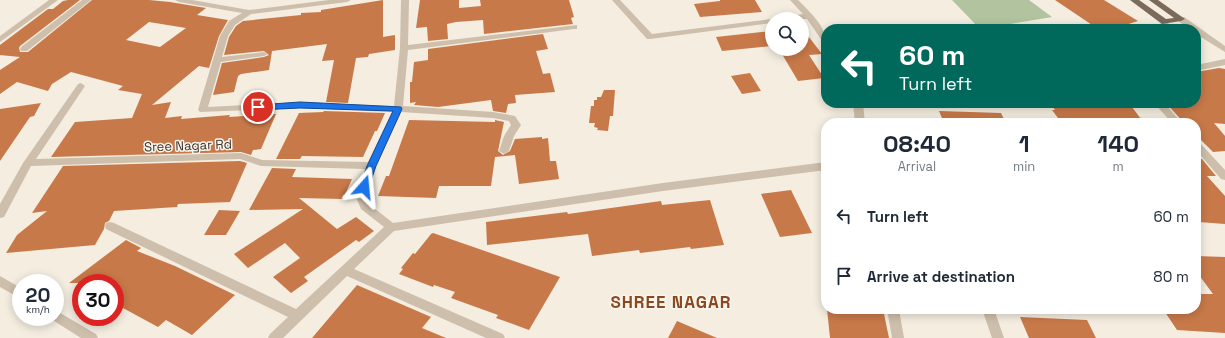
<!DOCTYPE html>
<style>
:root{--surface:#fff;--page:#f2f2f3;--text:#1f2937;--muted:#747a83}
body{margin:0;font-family:"Space Grotesk",sans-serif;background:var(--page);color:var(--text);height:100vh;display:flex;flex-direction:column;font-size:15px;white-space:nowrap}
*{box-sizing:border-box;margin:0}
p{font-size:13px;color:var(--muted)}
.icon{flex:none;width:22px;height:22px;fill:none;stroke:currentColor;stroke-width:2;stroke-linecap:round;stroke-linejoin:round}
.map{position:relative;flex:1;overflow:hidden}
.drawer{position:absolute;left:821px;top:118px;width:380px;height:196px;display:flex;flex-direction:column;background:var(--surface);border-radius:16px;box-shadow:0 2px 10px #0003}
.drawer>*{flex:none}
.hud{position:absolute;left:821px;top:24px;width:380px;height:84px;border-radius:16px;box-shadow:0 2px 10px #0003;background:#00695c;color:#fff;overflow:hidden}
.controls{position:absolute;left:765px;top:12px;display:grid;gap:8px}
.controls a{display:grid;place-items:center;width:44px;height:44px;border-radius:50%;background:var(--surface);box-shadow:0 2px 10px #0003;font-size:20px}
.speed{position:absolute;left:12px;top:274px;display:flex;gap:8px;font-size:20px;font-weight:700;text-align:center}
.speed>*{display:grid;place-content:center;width:52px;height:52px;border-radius:50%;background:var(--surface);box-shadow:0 2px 10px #0003;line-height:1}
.speed small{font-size:10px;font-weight:400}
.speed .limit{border:6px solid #d22;background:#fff;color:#111}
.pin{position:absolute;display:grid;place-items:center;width:34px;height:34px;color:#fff;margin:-17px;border:2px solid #fff;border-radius:50%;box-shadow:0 1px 4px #0007}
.me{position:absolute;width:44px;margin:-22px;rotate:18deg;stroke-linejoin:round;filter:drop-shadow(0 0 3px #0008)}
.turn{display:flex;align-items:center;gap:14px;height:84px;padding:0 12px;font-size:18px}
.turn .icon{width:52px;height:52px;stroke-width:2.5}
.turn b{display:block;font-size:28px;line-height:34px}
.eta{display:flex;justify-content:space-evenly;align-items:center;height:68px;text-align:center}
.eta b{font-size:24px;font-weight:700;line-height:28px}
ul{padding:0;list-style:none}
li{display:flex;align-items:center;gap:12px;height:60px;padding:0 12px}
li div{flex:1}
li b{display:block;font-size:15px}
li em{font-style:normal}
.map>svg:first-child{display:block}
.green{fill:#b2c49f}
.building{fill:#c87949;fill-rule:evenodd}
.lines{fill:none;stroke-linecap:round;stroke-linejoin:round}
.minor{fill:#cdbfab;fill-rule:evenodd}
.major{fill:#7c6b5b;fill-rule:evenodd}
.route{fill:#1a73e8;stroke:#114b97}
.labels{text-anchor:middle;stroke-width:3;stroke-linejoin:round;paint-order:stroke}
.street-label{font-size:13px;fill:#3a322a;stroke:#fbf6ed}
.district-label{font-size:17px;font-weight:bold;letter-spacing:1px;fill:#8b4921;stroke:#fbf6ed}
</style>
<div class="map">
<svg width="1225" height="338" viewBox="0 0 1225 338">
<rect width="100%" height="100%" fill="#f4ede0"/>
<path class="green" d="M952,0H1029L1052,17L980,29Z"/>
<path class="building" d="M68,0H80L20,46L19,48L20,52H28L92,0H149L170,2L206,8L197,15L228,20L219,36L209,68L199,66L152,105L171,102L165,118L182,116L181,119L230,115L229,117L276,114L261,149L253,150L251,155L241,152L51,157L75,122L132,118L142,94L118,90L123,86L71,72L52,84L48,91L17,82L0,94V70L20,57L0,55V45L48,9H53L63,1ZM149,22L186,28L160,47L126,40Z
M383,0V37L395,35V50L369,54L368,57L356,58L348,103L326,102L334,60L322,61L327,44L272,51L269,70L241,74L238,76L234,92L213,95L222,63L264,57L269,55L264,51L224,55L229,37L236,26L243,21L301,15V13L321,12V10Z
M420,0H459V8L481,6L480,0H569L574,17L571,18L573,24L484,34L483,20L456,22L447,24L448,39L428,41L427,27L416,28Z
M720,0H755L762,12L700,17L694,4L720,1Z
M1055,0H1104L1138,21L1113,29H1098Z
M802,28L822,54L809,55L824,78L798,81L779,49H802Z
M772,31V46L722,51L716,37Z
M543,34L548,49L536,51L543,74L550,73L555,92L515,95L516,103L508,104L506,113L493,111L491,100L438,107L414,105L416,102L410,103V82H412L414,62L428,60V49Z
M1219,68L1225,69V124L1214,123L1225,136V151L1213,152L1196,135V123H1184L1166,103H1196V72Z
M750,73L761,91L742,94L731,76Z
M604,90H615L613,116H610L608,131L597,130L598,128L594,127L595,123H589L591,106H594V100H597V97H601Z
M41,103L34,116L30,117L0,161V109Z
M1050,103H1129L1144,123L1061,122L1052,110H1055Z
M324,111L385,113L377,131H375L363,157L302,156L300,159H276L299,113L323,112Z
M939,111L1001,113L1006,123H944Z
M409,120L495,122V120L504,122L498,151L503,155L510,151L515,139L542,137V139L548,138L550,161H556L559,179L519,184L515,155L495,157L491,186H439L436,198L378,196L386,176H389Z
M1196,159H1202L1216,176H1207L1225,196V224L1199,222L1196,219Z
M240,161L247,163L230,202L178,204L177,207L114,211L109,221L105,223L104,229L95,245L6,253L17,235L47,211L32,213L63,166Z
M272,168L296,169L292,177L352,179L343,199L299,198L337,229L356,217L374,231L359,242L356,240L304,277L308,281L291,293L273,277L300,258L285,243L248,268L234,254L303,209L249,210Z
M791,190L812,233L780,237L761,194Z
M710,200L724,245L691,249L690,247L640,253L639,250L592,256L588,234L487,245L486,222L567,212L568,214L661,201L662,205Z
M219,210L240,211L226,235H204Z
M433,233L560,277L529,330L496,318L498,315L451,298L455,292L434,285L433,287L399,274L403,269L401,268L413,253L415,254L431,234Z
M126,240L141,248L137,251L175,266L235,295L192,335L166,320L158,327L123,308L115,316V283H69Z
M1196,256L1225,257V333L1177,330L1163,309H1196V294H1213L1196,271Z
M357,285L431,317L422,328L446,338H312Z
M827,309H883L889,338H830Z
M1020,317L1087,320L1096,338H1029Z
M677,321L717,338H668Z"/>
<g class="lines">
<path class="minor" d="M49,0H58L0,42V36Z
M82,0H91L27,51H21L20,49L21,47Z
M175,0H192L249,10L329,0H351L347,2L251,14L235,25L228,36L222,57L264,52L268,54L264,56L221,62L208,107L300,102L394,106L400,48L401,0H409L408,45L577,25V29H574L408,50L403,106L493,112L515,116L521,125L514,136L509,151L504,154L499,151L504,136L511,125L509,121L493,118L401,112L376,166L366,197L369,204L393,223L663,183L826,162V170L663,191L394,231L354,269L503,334L505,338H486L347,276L283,338H268L270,334L288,317L106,229L105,226L106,223L110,222L114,223L296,309L384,227L361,209L356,197L365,169L261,166L240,159L31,166L4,217L0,218V204L23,163L78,84L81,83L85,86L36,159L241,153L262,160L368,162L392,112L300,108L200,112L198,110L220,36L229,21L242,13L179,2Z
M612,0H620L652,34L772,19H773H772V23L650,39H647Z
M790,0H798C809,11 826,26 826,42H823L807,19H781L785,17L803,14Z
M1178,17H1184L1225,46V52L1196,34V29H1190L1178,21Z
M1162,20H1165L1169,22L1167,29H1159Z
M1225,59V65L1196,71V65Z
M853,103H863L865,123H855Z
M1154,103H1164L1182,123H1172Z
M1196,141L1199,142L1225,170V180L1221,179L1196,150Z
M0,276L21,288V299L0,287Z
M887,309H899L904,338H892Z
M982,309H994L1004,338H992Z
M55,310L96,334L98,338H81L51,319L50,317H55Z"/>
<path class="major" d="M1130,0H1139L1166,19L1174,18L1149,0H1158L1185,19L1181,21L1162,24Z"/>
</g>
<path class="route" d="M300,102L401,107L402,109L376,166L368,189H361L360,187L367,166L393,111L300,108L258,110L254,107L258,105Z"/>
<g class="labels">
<g class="street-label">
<text transform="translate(188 145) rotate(-2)" y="5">Sree Nagar Rd</text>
</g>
<g class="district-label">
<text x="671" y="308">SHREE NAGAR</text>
</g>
</g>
</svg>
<div class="controls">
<a><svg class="icon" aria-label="search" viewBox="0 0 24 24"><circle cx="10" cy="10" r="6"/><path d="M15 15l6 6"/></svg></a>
</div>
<div class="speed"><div>20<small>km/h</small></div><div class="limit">30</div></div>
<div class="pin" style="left:258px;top:107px;background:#d93025"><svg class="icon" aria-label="arrive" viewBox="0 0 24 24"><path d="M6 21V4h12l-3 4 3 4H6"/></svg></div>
<svg class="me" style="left:364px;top:187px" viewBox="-20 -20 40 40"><path d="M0-17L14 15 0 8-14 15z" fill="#1a73e8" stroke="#fff" stroke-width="4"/></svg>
<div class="hud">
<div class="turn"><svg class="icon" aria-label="left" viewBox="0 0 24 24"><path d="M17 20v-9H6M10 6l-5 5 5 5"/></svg><div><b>60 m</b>Turn left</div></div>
</div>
<section class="drawer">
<div class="eta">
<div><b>08:40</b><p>Arrival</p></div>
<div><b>1</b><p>min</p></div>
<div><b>140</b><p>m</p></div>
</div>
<ul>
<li><svg class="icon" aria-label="left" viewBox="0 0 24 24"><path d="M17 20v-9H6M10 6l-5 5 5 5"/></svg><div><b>Turn left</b></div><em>60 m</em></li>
<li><svg class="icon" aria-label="arrive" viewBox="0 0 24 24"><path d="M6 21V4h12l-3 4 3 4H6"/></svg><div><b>Arrive at destination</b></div><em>80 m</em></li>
</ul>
</section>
</div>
